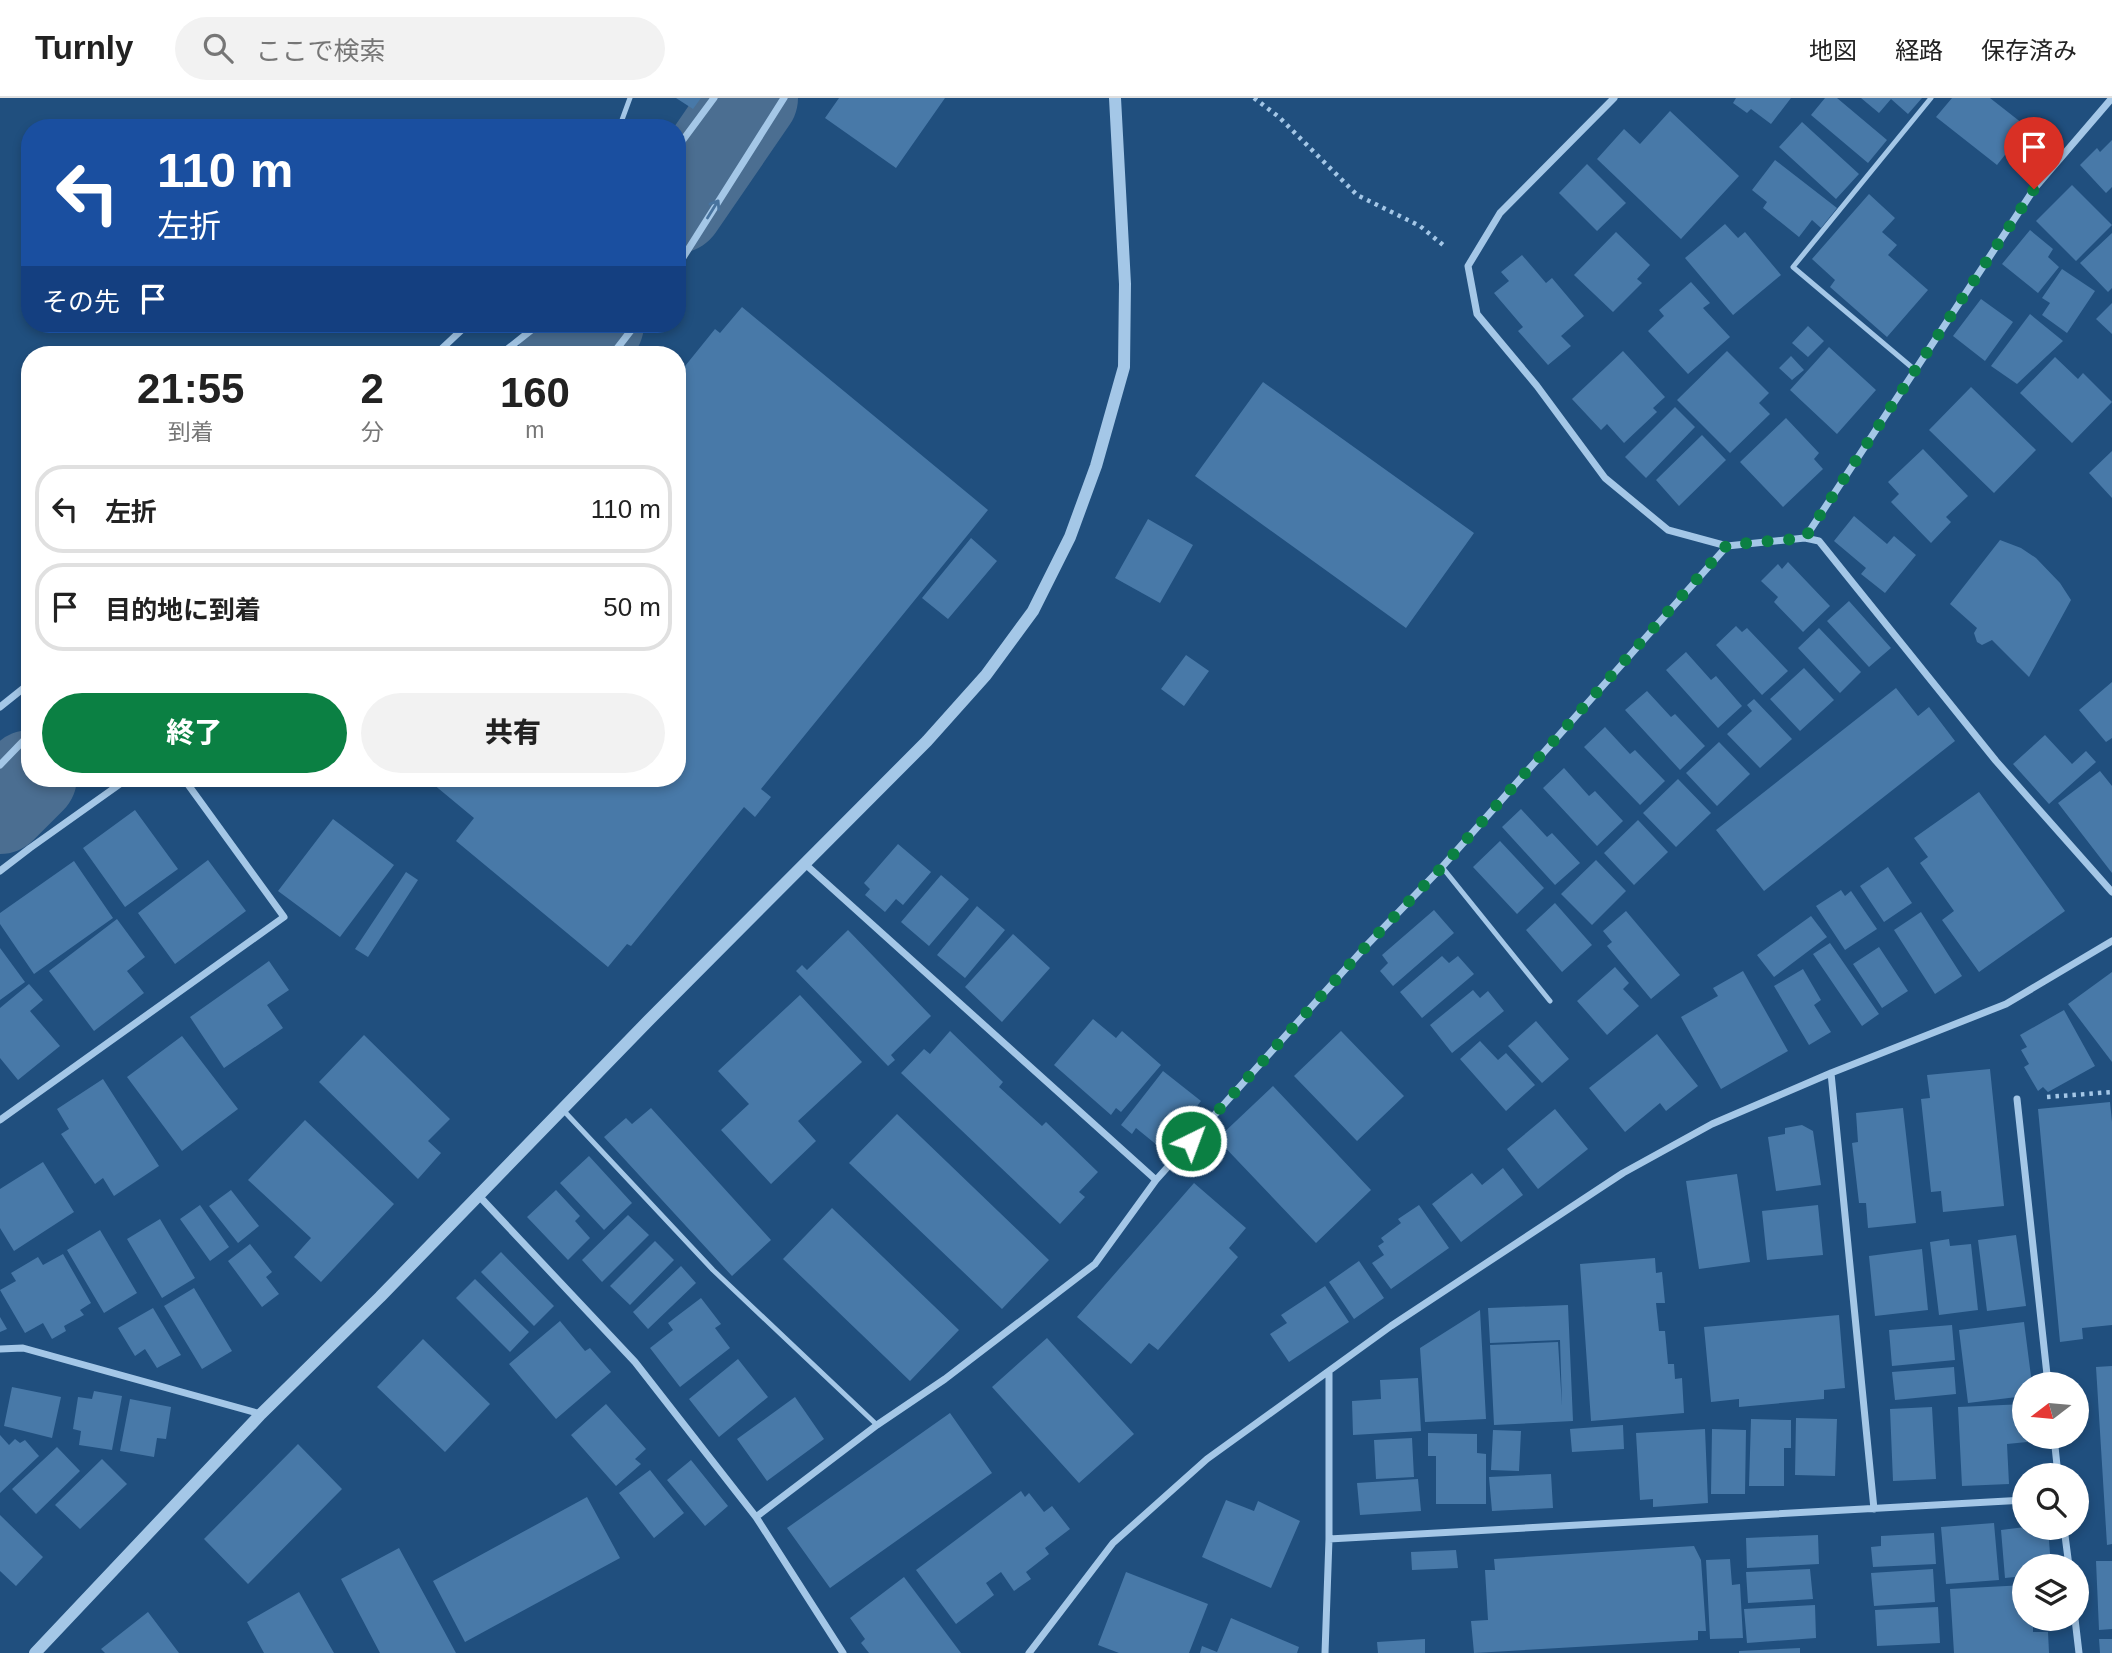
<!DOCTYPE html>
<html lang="ja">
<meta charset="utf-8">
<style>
:root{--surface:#fff;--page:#f2f2f2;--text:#222;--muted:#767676;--line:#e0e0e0;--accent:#0b8043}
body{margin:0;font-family:Arial,"Noto Sans JP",sans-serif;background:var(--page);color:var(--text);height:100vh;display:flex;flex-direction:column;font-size:26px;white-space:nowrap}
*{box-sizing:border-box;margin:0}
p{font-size:23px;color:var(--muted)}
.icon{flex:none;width:38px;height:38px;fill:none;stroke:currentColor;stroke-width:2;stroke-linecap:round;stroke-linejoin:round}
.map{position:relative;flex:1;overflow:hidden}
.drawer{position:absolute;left:21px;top:248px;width:665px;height:441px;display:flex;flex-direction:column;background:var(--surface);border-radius:28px;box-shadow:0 4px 10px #0003}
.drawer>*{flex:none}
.top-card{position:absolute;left:21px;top:21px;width:665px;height:214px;border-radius:28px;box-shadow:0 4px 10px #0003;background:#1a4fa0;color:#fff;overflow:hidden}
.needle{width:46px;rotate:254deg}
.tools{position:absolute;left:2012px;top:1274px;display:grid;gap:14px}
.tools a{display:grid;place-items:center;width:77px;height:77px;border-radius:50%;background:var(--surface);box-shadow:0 4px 10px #0003;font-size:35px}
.pin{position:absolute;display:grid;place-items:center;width:60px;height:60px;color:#fff;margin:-72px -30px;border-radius:50% 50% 50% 0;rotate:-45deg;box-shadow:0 0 7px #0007}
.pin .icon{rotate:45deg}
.me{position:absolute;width:77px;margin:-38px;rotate:42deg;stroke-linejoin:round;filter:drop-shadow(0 0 5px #0008)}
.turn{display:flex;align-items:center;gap:24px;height:147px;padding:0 21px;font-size:32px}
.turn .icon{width:91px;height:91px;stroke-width:2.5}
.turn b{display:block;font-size:49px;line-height:60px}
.then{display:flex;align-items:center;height:66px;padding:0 21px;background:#0003;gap:14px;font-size:26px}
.eta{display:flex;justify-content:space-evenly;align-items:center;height:119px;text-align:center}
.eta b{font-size:42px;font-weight:800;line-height:49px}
.primary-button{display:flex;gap:14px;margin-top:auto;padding:14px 21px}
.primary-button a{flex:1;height:80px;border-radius:42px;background:var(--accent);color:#fff;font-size:28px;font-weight:800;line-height:80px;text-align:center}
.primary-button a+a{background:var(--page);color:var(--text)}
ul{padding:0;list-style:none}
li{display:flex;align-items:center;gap:21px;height:88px;margin:0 14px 10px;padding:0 7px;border:4px solid var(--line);border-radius:28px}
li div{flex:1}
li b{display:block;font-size:26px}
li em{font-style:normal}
header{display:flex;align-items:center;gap:42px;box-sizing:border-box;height:98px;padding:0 35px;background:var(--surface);border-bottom:2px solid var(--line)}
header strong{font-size:33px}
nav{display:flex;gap:38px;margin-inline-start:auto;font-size:24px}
.search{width:490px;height:63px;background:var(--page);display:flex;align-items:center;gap:18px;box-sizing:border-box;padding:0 24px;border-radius:38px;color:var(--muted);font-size:26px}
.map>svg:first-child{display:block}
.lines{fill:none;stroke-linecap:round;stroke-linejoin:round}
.river{stroke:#4b6e91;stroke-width:94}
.building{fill:#4879a8}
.path{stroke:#a4c7e7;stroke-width:4.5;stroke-dasharray:3.5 5;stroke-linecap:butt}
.service{stroke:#a4c7e7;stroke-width:5}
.minor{stroke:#a4c7e7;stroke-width:7}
.tertiary{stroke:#a4c7e7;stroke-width:12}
.oneway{stroke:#48739e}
.route{stroke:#0b8043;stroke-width:12;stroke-dasharray:0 21.6}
</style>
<header>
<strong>Turnly</strong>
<div class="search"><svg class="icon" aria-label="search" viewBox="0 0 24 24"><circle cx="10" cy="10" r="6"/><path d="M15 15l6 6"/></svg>ここで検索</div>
<nav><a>地図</a><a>経路</a><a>保存済み</a></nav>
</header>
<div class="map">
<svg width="2112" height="1555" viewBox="0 0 2112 1555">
<rect width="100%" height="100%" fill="#204f7e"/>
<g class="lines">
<path class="river" d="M677,108L751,0
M565,257L597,226
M0,709L30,679"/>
</g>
<path class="building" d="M676,0H701L693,11Z
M839,0H945L896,70L825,20Z
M1736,0H1791L1771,26L1751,11L1747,15L1733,5Z
M1825,0H1837L1887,42L1868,65L1811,17Z
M1861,0H1922L1908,16L1891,1L1879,15Z
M1952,0H1990L2027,29L1997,67L1936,19Z
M1670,13L1739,78L1681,141L1597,61L1624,31L1640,46Z
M1802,24L1859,76L1836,101L1779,49Z
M2112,42V89L2106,95L2080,67L2097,50L2100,54Z
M1775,62L1837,110L1821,130L1812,122L1799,139L1763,110L1767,104L1752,92Z
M1587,66L1626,105L1597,133L1559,95Z
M2072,87L2112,127L2076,163L2036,123Z
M1869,96L1895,120L1882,134L1897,147L1888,157L1928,192L1887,239L1830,189L1835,182L1812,161Z
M1725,126L1738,140L1745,134L1781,177L1733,217L1685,160Z
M2030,132L2053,151L2048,159L2059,169L2038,195L2002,166Z
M1616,134L1650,167L1637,181L1642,185L1613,214L1574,177Z
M2112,135V190L2108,194L2080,165Z
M1522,157L1546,185L1552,180L1584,218L1561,238L1571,248L1548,267L1518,233L1523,229L1494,195L1509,183L1501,174Z
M2062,171L2095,193L2067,235L2042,217L2050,205L2042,200Z
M1691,184L1710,205L1703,210L1730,239L1688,276L1648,233L1664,218L1659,212Z
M1981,201L2013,224L1985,263L1953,238Z
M2112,205V236L2096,221Z
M742,209L988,412L761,691L771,699L755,719L744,709L631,848L627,846L608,869L456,743L474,720L427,681H677V278L715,231L720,235Z
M2030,216L2063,243L2017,286L1991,268Z
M1808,228L1824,243L1808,259L1792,245Z
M1829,249L1876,292L1837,336L1790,292Z
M1623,253L1665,299L1653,310L1657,314L1624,345L1607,326L1601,332L1572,301Z
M1727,253L1769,295L1759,305L1770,316L1730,355L1677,302Z
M1791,258L1804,272L1792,282L1779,270Z
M2055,259L2078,281L2083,275L2112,304L2072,345L2020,295Z
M1263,284L1474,435L1406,530L1195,378Z
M1971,289L2036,352L1994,395L1929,332Z
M1675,309L1695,329L1646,380L1625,359Z
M1786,320L1819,355L1814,361L1823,371L1783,409L1740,364Z
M1702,337L1726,362L1679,408L1656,382Z
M1923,351L1968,398L1946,419L1951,424L1931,445L1891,404L1899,396L1888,384Z
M2112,353V400L2089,375Z
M1854,418L1887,446L1894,438L1916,457L1885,495L1861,476L1866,470L1834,443Z
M1148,421L1193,447L1160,505L1115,480Z
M971,440L997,463L948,521L922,500Z
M2000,442L2021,450L2036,460L2060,485L2071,502L2029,579L1992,542L1982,547L1977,544L1974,535L1977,530L1950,506Z
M1788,464L1830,508L1803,534L1774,504L1778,499L1761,483L1778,466L1782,471Z
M1849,503L1891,550L1869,569L1827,523Z
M1736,528L1742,534L1747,530L1788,573L1762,597L1716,547Z
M1819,530L1861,574L1840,595L1798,550Z
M1686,554L1711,582L1716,578L1742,608L1718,630L1666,572Z
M1186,557L1209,573L1184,608L1161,591Z
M1804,570L1834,602L1800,633L1770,601Z
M2112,584V640L2106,644L2079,612Z
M1896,590L1918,618L1929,609L1955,643L1764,793L1716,732Z
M1647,593L1671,619L1675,616L1705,648L1680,672L1625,612Z
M1754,601L1792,641L1760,670L1727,636L1752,613L1747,607Z
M1605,629L1630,656L1635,652L1665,683L1640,707L1584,649Z
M2045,637L2072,666L2086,653L2096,664L2049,706L2013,666Z
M1719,644L1750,676L1717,708L1686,675Z
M1564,670L1589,698L1595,693L1623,723L1597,748L1543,690Z
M2100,673L2112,688V775L2058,705Z
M1678,681L1711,715L1676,749L1643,715Z
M1979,694L2065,813L1979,874L1942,822L1954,813L1920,765L1928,759L1914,740Z
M1521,711L1547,739L1552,735L1580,765L1555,787L1502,729Z
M135,712L178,771L125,809L83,750Z
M333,721L394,767L340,839L278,793Z
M1638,722L1668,754L1634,787L1604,755Z
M1500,743L1544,790L1517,816L1473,769Z
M898,746L931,774L903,807L896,801L885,814L865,797L870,791L864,785Z
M208,762L246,813L175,866L138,815Z
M1596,762L1626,793L1592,827L1561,796Z
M74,763L113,820L34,876L0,826V815Z
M1888,769L1912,805L1884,824L1860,788Z
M406,774L418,782L368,859L355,851Z
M941,777L969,801L929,848L901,824Z
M1841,792L1845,798L1851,793L1877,831L1845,852L1816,808Z
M1555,805L1592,847L1562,874L1526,832Z
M977,808L1005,832L965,880L937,857Z
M1434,812L1454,835L1393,888L1380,873L1388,865L1382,857Z
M1626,813L1680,877L1651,901L1607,848L1612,844L1603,833Z
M1921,814L1962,878L1935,896L1894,832Z
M1811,818L1827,839L1774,879L1757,857Z
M117,821L145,859L127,873L144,895L94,933L49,873Z
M848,832L931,918L891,957L895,962L888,968L796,873L802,867L807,872Z
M1013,836L1050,870L1002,924L965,889Z
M1830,845L1879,916L1862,928L1813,856Z
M1879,849L1908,893L1882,910L1853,866Z
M0,850L25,884L0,902Z
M1442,858L1449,865L1458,858L1474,876L1422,920L1400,894Z
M269,863L289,892L267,907L283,930L224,970L190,919Z
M1615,869L1629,885L1623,891L1639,908L1607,937L1577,903Z
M1803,871L1821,902L1814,907L1831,934L1809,947L1774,888Z
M1743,873L1788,953L1721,991L1681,919L1718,898L1713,890Z
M2112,874V964L2068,906Z
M29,886L43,902L30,913L60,948L18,982L0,960V910Z
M1473,892L1480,900L1488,893L1504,913L1452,955L1430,927Z
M800,897L862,964L798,1023L816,1043L771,1086L721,1032L749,1006L718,973Z
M2064,912L2095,968L2048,994L2043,989L2038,993L2024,969L2029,966L2021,952L2027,949L2020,937Z
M1093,921L1116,940L1122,933L1161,967L1121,1014L1116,1010L1111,1017L1054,967Z
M1536,923L1569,961L1542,985L1508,948Z
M950,933L1003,984L999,989L1042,1028L1046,1024L1098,1074L1079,1094L1085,1099L1060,1126L901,975L924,951L930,956Z
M1341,933L1404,998L1357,1043L1294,978Z
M1657,936L1698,988L1666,1013L1660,1005L1625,1034L1589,990Z
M364,937L450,1021L428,1043L441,1055L418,1081L319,984Z
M182,938L238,1011L182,1053L127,979Z
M1480,943L1498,962L1506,955L1535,987L1506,1013L1460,961Z
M1990,971L2004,1108L1943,1114L1941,1093L1931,1094L1921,1001L1930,1000L1927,977Z
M1163,973L1201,1003L1163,1052L1136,1030L1132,1036L1121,1027Z
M103,981L159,1068L114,1098L103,1080L95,1086L61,1036L69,1031L57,1011Z
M1273,988L1371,1092L1316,1145L1217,1041Z
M2110,1004L2112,1024V1227L2082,1230L2083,1241L2060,1244L2038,1011Z
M651,1010L771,1142L732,1178L604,1039L626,1020L632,1026Z
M1903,1010L1916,1125L1868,1130L1866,1105H1859L1852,1045L1858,1044L1856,1015Z
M1555,1011L1588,1051L1538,1091L1507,1051Z
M897,1016L1049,1162L1002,1211L849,1065Z
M305,1022L394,1106L321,1184L294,1159L311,1140L248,1082Z
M1802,1027L1813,1033L1821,1087L1776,1093L1768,1039L1785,1036V1030Z
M589,1058L632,1105L604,1132L560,1085Z
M43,1064L74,1114L14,1153L0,1130V1091Z
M1503,1070L1523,1097L1461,1144L1432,1106L1472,1075L1482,1087Z
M1737,1076L1750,1164L1699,1171L1686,1083Z
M1194,1085L1246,1130L1229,1150L1238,1159L1158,1252L1149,1245L1131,1266L1077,1219Z
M231,1092L259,1128L238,1145L209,1108Z
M556,1092L580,1118L575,1123L590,1140L568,1162L527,1119Z
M200,1107L229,1149L210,1163L180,1121Z
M1419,1107L1449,1150L1391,1191L1372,1165L1384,1157L1378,1148L1384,1144L1381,1140L1401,1125L1398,1121Z
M1818,1107L1823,1157L1767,1162L1762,1113Z
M832,1110L959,1232L910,1283L783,1161Z
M628,1117L649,1137L602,1184L582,1162Z
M160,1121L195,1180L162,1200L127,1141Z
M100,1132L137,1195L104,1215L67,1152Z
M2016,1137L2026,1208L1987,1213L1978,1142Z
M1949,1141L1950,1148L1971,1146L1978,1212L1939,1217L1930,1144Z
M655,1143L674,1162L630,1207L610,1188Z
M250,1146L272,1174L266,1179L279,1196L262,1209L228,1163Z
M1922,1151L1928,1212L1875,1218L1869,1158Z
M501,1154L554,1208L534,1228L481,1174Z
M63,1156L91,1205L80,1212L84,1217L64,1228L66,1233L52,1241L43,1225L25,1235L0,1192L16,1183L11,1175L38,1159L43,1167Z
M1655,1160L1656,1175L1662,1174L1665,1205H1656L1659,1233H1665L1668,1266H1674L1675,1281L1682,1280L1684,1315L1591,1323L1580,1166Z
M1359,1163L1384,1200L1354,1221L1329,1184Z
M681,1168L696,1185L648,1231L633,1214Z
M475,1181L529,1234L510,1254L456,1200Z
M1325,1188L1349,1224L1289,1264L1270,1236L1287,1225L1281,1217Z
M194,1190L232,1253L202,1271L164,1208Z
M701,1200L721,1226L715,1230L730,1250L680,1289L650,1250L673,1232L668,1225Z
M1568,1207L1573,1323L1494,1327L1490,1247L1558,1244L1562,1308L1560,1242L1490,1245L1488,1210Z
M153,1210L181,1257L157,1270L145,1251L135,1258L118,1230Z
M1480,1212L1486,1321L1425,1324L1420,1250Z
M1839,1217L1845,1290L1824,1292V1301L1739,1309V1301L1711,1304L1704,1229Z
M0,1219L7,1231L0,1234Z
M560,1223L585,1253L590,1250L611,1274L556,1321L509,1266Z
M2024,1224L2032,1286H2025V1298L1968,1305L1959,1232Z
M1952,1227L1955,1262L1892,1268L1889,1232Z
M1047,1240L1134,1336L1079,1385L992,1289Z
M423,1241L490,1306L445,1354L377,1289Z
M738,1261L768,1299L719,1339L689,1301Z
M2112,1268V1446L2107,1447L2096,1269Z
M1954,1269L1956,1296L1895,1302L1892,1274Z
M1418,1280L1421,1333L1353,1337L1352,1303L1381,1301L1380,1282Z
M12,1289L61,1299L52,1340L4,1328Z
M94,1293L122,1298L112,1352L79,1347L81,1333L73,1331L78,1299L92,1301Z
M795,1299L824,1341L767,1383L737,1341Z
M130,1301L171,1309L166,1341L157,1340L154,1359L120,1353Z
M606,1306L646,1351L635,1361L641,1366L616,1388L571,1337Z
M2025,1306V1339H2027V1344L2007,1346L2009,1386L1962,1388L1958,1309Z
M1932,1309L1936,1381L1893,1383L1890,1311Z
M950,1315L992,1375L830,1490L787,1430Z
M1796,1320L1837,1321L1835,1378L1795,1377Z
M1751,1321L1791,1322V1350H1784V1388H1749Z
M1623,1327L1624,1351L1572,1354L1570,1331Z
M1705,1331L1708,1405L1653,1409V1401L1640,1402L1636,1335Z
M1712,1331L1746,1332L1745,1396H1711Z
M1493,1332L1521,1333L1519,1373L1491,1372Z
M1428,1335L1477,1336V1355L1486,1356V1406H1436V1358H1428Z
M0,1337L9,1347L15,1341L20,1345L25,1342L39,1358L0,1395Z
M1412,1340L1414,1379L1376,1381L1374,1342Z
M298,1346L342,1391L248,1486L204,1441Z
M57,1349L80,1373L36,1416L12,1391Z
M102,1361L127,1386L80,1431L55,1407Z
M691,1362L728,1408L705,1428L667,1382Z
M650,1372L684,1415L654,1440L619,1395Z
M1551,1376L1553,1410L1492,1413L1489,1379Z
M1418,1381L1421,1413L1360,1417L1357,1385Z
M1021,1393L1025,1399L1029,1395L1044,1414L1052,1408L1070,1431L1045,1450L1049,1456L1026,1474L1031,1481L1014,1493L1001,1474L986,1485L994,1497L956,1526L916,1472Z
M587,1399L620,1460L465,1544L433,1483Z
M1226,1402L1254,1413L1258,1403L1300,1423L1271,1490L1202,1459Z
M0,1417L43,1459L16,1488L0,1473Z
M1994,1425L1999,1482L1946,1486L1941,1429Z
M2025,1429L2048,1430L2051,1468H2025V1478L2005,1480L2001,1432Z
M1934,1435L1936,1466L1873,1469L1871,1449L1881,1448V1438Z
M1818,1437L1819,1466L1747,1470L1746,1440Z
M1694,1448L1701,1462L1706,1533H1698V1542L1474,1555L1471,1523L1488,1522L1485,1472H1495L1494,1461Z
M399,1450L456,1555H380L341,1481Z
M1456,1452L1458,1470L1412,1472L1411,1454Z
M1730,1461L1732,1487L1740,1486L1743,1540L1710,1541L1706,1462Z
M2096,1463H2112V1531L2099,1532Z
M1810,1471L1813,1501L1748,1505L1746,1474Z
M1933,1471L1935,1504L1874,1508L1871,1475Z
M1126,1474L1208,1506L1189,1555H1119L1098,1547Z
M904,1479L961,1555H869L861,1545L865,1541L850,1520Z
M2025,1487V1521H2033V1534H2048L2049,1555H1954L1950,1491Z
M299,1494L334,1555H264L247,1524Z
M1815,1507L1816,1540L1747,1545L1744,1511Z
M1938,1509L1940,1545L1877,1548L1875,1512Z
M148,1514L179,1555H105L101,1551Z
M1231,1520L1299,1549L1297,1555H1200L1202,1548L1217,1554Z
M1425,1541V1555H1378L1377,1544Z
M2099,1541H2112V1555H2100Z
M1800,1550V1555H1739V1553Z"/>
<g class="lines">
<path class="path" d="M1254,0L1279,19L1357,97L1420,128L1443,147
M2047,999L2112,994"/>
<path class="service" d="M619,30L630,0
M1915,272L1793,169L1931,0
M1442,769L1550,903
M563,1012L713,1172L877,1327"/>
<path class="minor" d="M1614,0L1500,115L1468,168L1477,216L1537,288L1605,380L1668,432L1727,448
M677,50L714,0
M677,169L784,0
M435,257L468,226
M500,257L539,226
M612,257L636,226
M1805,440L2034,91L2112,0
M0,609L30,585
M0,667L30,636
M804,765L1156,1082
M0,773L30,750L127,681
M1831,975L1874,1411
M2017,1001L2048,1286
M0,1022L284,819L184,681
M480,1099L635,1264L756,1419
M0,1251L23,1250L261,1316
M2054,1339L2058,1377
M2064,1430L2069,1468
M1329,1441L2025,1402
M2075,1521L2079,1555
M843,1555L756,1419L877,1327L945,1281L1095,1166L1156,1082L1367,847L1442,769L1727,448L1805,440L1819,443L1996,663L2112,794
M1029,1555L1113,1445L1207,1361L1391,1228L1623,1075L1712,1026L1831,975L2006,906L2112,843
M1325,1555L1329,1441V1274"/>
<path class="tertiary" d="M35,1555L261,1316L380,1199L648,923L927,643L986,577L1033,513L1070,439L1096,368L1124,269L1125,186L1115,0"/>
</g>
<defs><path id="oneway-shaft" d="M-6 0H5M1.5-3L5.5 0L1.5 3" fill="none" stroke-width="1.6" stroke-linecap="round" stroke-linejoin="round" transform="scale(1.75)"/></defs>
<use class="oneway" href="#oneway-shaft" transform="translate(713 111) rotate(-58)"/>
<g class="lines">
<path class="route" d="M1191,1043L1367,847L1442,769L1727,447L1805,440L2034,91"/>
</g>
</svg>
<div class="tools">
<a><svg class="needle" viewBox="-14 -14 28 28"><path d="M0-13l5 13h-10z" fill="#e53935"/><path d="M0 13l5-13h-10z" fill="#767676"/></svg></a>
<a><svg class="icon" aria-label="search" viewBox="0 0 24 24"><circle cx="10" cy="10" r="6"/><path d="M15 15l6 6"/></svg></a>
<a><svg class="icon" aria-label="layers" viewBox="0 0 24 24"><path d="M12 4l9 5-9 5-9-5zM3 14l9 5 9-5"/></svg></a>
</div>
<div class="pin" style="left:2034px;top:91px;background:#d93025"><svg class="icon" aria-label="arrive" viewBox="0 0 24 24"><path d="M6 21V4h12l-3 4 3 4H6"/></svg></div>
<svg class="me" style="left:1191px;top:1043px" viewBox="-20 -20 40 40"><circle r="17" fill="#0b8043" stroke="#fff" stroke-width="3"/><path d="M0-11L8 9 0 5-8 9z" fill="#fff"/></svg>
<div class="top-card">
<div class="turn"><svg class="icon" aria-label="left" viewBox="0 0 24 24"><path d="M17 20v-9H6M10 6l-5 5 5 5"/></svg><div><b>110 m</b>左折</div></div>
<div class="then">その先<svg class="icon" aria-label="arrive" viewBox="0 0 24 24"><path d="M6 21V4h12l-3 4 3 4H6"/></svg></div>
</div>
<section class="drawer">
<div class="eta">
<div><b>21:55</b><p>到着</p></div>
<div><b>2</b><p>分</p></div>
<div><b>160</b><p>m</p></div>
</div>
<ul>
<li><svg class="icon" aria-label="left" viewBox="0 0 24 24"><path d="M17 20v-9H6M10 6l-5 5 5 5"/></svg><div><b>左折</b></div><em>110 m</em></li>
<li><svg class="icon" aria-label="arrive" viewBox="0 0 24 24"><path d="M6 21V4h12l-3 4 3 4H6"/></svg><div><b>目的地に到着</b></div><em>50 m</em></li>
</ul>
<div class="primary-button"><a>終了</a><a>共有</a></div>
</section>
</div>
